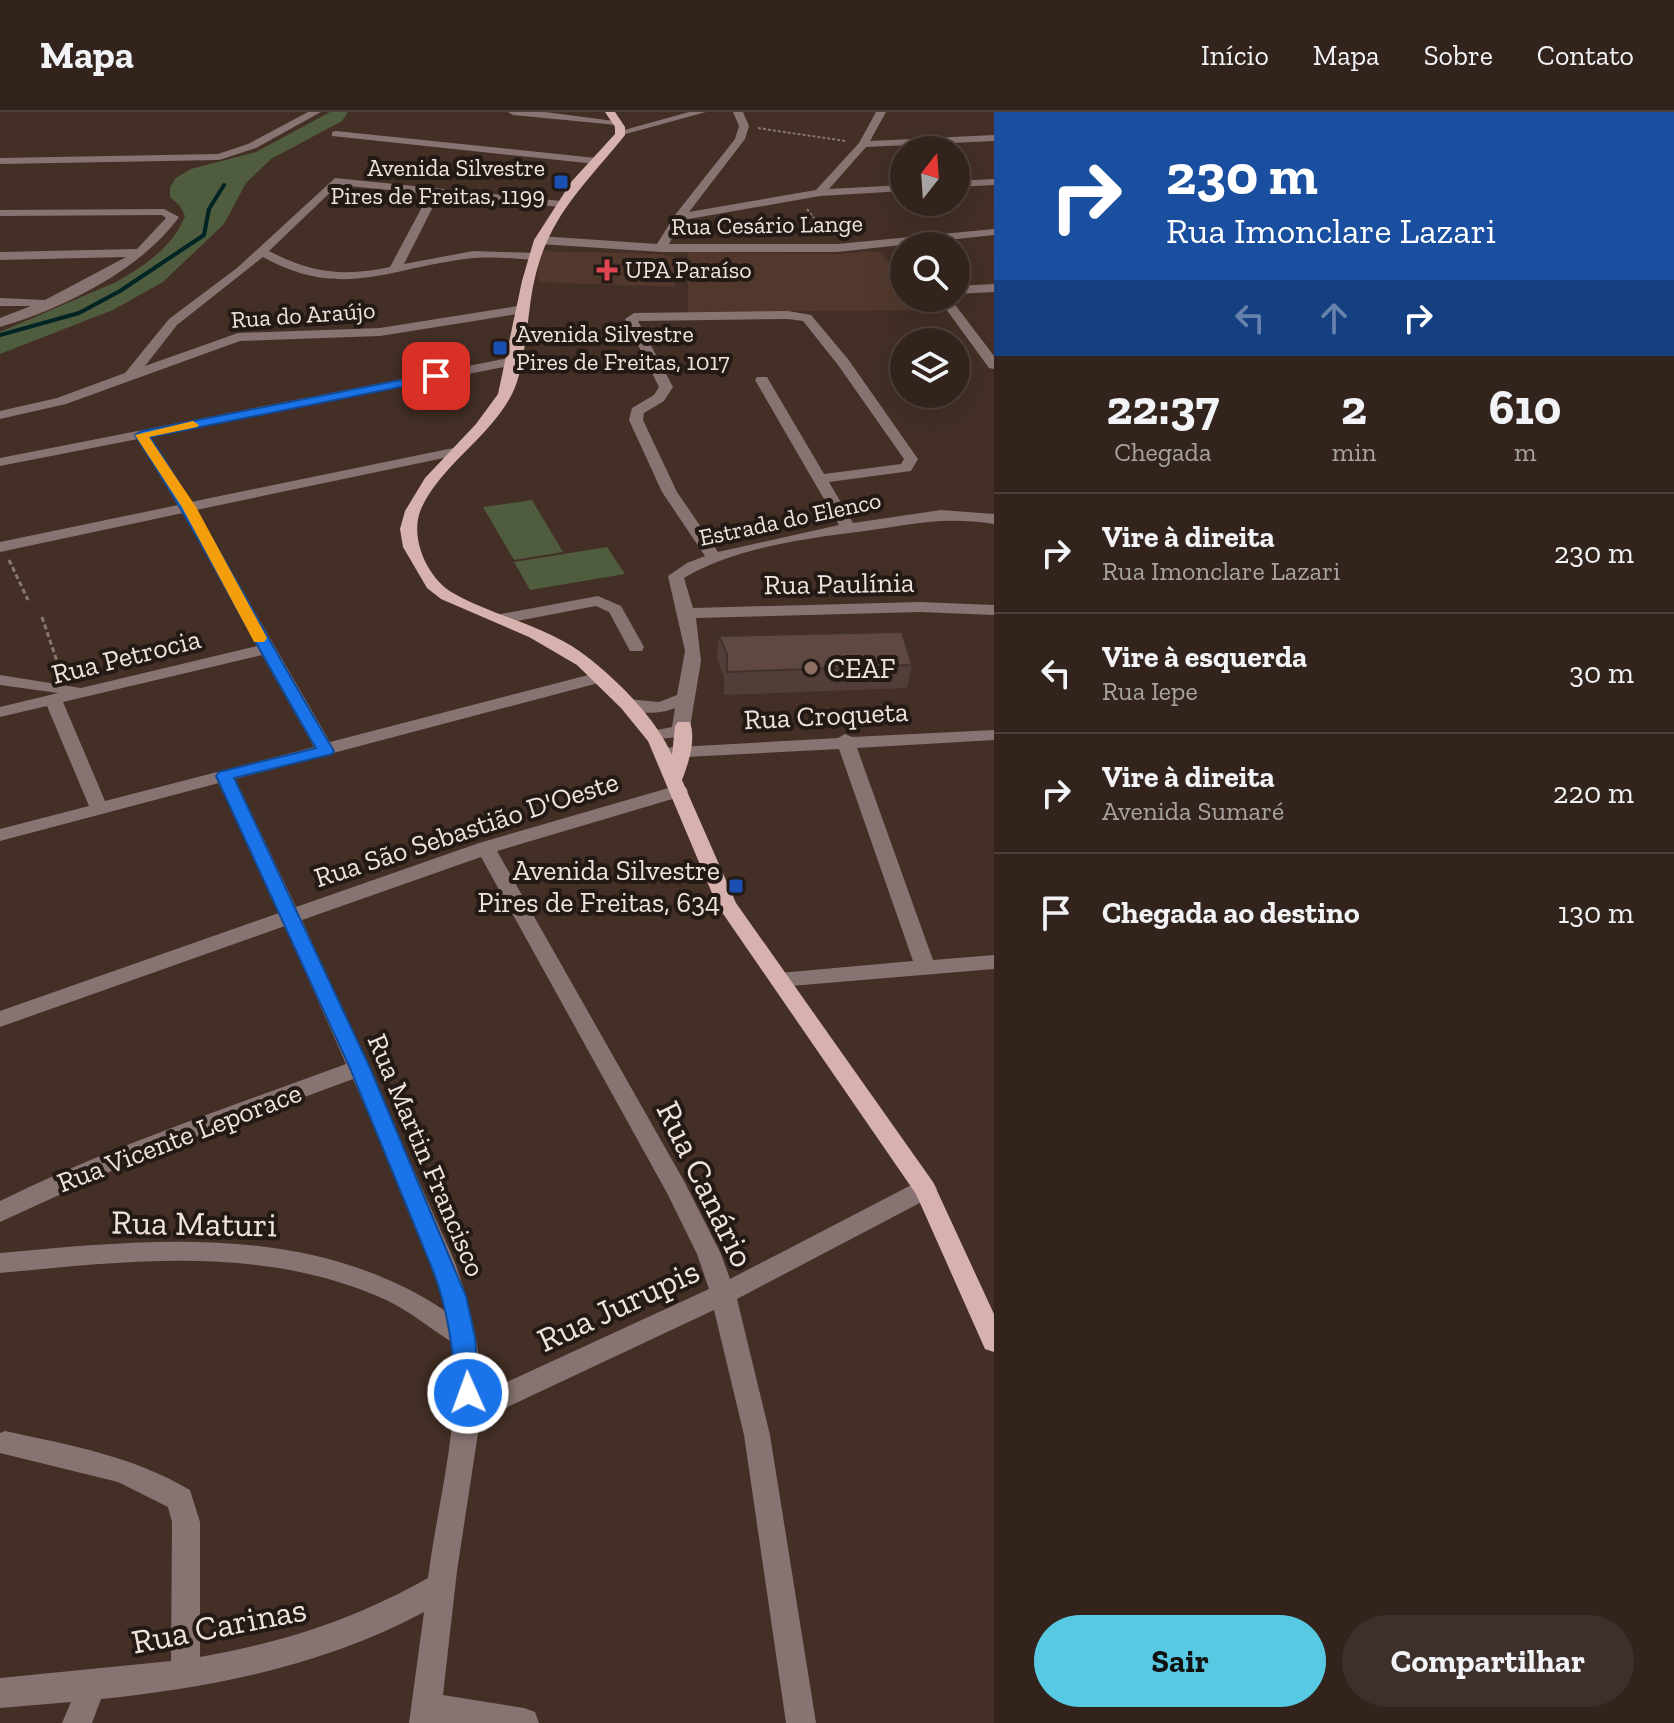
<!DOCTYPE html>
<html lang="pt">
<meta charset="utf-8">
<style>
:root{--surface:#32231c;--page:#3d2f29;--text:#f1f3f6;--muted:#a8a4a3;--line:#4d403b;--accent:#58c9e3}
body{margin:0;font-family:"Zilla Slab",serif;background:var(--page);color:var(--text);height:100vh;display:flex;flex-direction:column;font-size:30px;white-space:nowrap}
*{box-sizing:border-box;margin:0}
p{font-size:26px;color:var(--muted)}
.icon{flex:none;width:44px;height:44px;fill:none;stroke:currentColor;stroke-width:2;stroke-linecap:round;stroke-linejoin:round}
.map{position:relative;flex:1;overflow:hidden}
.side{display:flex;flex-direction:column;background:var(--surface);width:680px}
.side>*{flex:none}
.guide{background:#1a4fa0;color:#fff;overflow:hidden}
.needle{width:52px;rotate:17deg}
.fabs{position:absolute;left:890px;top:24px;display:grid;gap:16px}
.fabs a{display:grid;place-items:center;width:80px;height:80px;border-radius:50%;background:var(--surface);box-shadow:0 8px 32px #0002,0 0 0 2px var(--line);font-size:40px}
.pin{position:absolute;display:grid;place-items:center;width:68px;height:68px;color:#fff;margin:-34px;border-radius:16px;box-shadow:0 4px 12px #0006}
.me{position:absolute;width:88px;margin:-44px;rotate:358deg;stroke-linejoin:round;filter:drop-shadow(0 0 6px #0008)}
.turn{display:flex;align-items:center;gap:28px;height:168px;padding:0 40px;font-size:36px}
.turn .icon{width:104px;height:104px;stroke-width:2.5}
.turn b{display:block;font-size:56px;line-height:68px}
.lanes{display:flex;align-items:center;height:76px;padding:0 40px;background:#0003;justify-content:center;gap:40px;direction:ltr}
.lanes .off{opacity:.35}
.eta{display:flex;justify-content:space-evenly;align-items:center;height:136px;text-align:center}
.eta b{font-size:48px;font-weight:700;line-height:56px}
.primary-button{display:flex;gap:16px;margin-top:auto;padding:16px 40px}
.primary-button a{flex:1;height:92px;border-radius:48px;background:var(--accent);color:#111;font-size:32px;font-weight:700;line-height:92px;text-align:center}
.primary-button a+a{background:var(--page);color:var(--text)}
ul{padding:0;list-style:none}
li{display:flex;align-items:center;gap:24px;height:120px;padding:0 40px;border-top:2px solid var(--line)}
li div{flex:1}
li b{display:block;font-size:30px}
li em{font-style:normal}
header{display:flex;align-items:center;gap:48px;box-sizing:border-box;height:112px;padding:0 40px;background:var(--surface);border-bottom:2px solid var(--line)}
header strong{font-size:38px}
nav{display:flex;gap:44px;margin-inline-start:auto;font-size:28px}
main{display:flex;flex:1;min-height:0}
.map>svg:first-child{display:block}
.built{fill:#52382c}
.green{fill:#505c3e}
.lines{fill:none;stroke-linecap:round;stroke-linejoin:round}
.stream{stroke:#002324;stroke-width:4}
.path-far1{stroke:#88776f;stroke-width:2;stroke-dasharray:3 2;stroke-linecap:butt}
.path{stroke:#88776f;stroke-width:3;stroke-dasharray:5 3;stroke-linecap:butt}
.minor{fill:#867372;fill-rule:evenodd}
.major{fill:#d7b1ae;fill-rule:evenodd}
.wall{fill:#523e39}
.building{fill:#5f4842;stroke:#42322e;stroke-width:2}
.route{fill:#1a73e8;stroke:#114b97;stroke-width:2}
.slow{fill:#f59e0b}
.transit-dot{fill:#1a4fb4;stroke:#231a15;stroke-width:3}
.health-dot{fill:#e0444e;stroke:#231a15;stroke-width:3}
.education-dot{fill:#8d6e63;stroke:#231a15;stroke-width:3}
.labels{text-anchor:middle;stroke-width:8;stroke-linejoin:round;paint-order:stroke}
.far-poi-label{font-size:24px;fill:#f0e3dd;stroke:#231a15;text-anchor:start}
.far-street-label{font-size:24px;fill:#f0e3dd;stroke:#231a15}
.street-label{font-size:28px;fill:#f0e3dd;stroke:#231a15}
.poi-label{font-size:28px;fill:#f0e3dd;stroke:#231a15;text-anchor:start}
.near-street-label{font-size:34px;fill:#f0e3dd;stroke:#231a15}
</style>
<header>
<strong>Mapa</strong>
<nav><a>Início</a><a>Mapa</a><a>Sobre</a><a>Contato</a></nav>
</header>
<main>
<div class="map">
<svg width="994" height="1611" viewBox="0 0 994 1611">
<rect width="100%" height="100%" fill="#432f25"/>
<path class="built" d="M538,139L662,142L676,146L675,175L538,170Z
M879,139L904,168V186H917L925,198L688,200V140L836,142Z"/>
<path class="green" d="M330,0H348L342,9L271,47L246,71L224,112L163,170L113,198L0,242V220L116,170C143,155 174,134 185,104L180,94L170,85V75L176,66L191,57L256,40Z
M532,388L563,440L514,448L483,395Z
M607,435L625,462L530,478L514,450Z"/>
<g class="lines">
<path class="stream" d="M0,223L79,201L120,179L204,123L209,97L224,73"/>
<path class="path-far1" d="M758,16L845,29
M807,97L826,122"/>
<path class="path" d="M9,448L28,488
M42,505L62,564"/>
<path class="minor" d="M308,0H321L256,36L219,48L0,52V46L218,42L248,32Z
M508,0H545L622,10L617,13L513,3Z
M689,0H706L622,23L617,20Z
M733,0H743L749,14L745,27L689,100L816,78L859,31L876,0H886L870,29L994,23V29L866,35L829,77L904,73V79L820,84L683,108L669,132H837L994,117V123L837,140H661L540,132L534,128L540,124L657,132L675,103L735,27L739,14Z
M336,19L596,46L601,49L596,52L332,24V20Z
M335,66L561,89L567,92L561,95L439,83L404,152L473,139L537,141L539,144L533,148C511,146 488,144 465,147C386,157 341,188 263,145L177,213L145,254L238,221L380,216L524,193L530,197L524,201L380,224L240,229L66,292L0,307V299L57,286L125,261L169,207L237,156ZM338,73L429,82L390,155C345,165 310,161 269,139Z
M994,67V73L956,75V69Z
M164,97L179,105C141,158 62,197 0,215V206L31,194H0V186L45,188L126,145L0,148V140L137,137L166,106L162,103L0,104V98Z
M994,172V180L956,182V174Z
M938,186H950L994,244V257L989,256Z
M788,199L811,203L848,247L918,347L911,359L829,370L853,411L941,398L994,402V412C938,403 902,415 849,421C795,428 731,438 684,466L693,496L920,490L994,493V503L920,500L696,506L701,549L690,615L679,625L647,628L644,624L647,620L672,615L675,596C660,603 631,603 618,592L627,587L659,590L677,583L685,539L668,464L687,451L705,444L662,380L629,308L632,296L654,283L659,275L625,207L634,201ZM788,207L803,209L838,253L904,347L901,352L824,362L767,265H757L755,268L839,413L718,440L677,380L643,308L644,301L664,289L673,275L638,209Z
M514,245L521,249L519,252L150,325L191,390L458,335L465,339L458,343L196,398L330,630L600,560L609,565L606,569L235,667L296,795L479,731L672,675H686L688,679L686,683L497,739L684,1069L721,1142L730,1167L917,1070L925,1068L933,1070L937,1077L933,1084L737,1187L770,1323L816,1611H786L744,1323L714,1198L480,1308L457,1459L443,1583L524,1596L535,1600L539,1611H409L424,1500C323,1554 214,1575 101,1587L92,1611H62L71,1590L0,1596V1566L171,1549L172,1410L168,1395L118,1370L0,1341V1321L5,1319C69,1333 133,1344 190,1378L200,1410V1545C284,1530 353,1508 428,1466C438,1388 461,1311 453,1231C431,1217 410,1199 386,1188C263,1132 130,1149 0,1161V1141C153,1127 313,1110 447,1200L419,1120L353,967L140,1046L0,1110V1089C112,1034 230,995 346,952L285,814L0,915V899L279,801L219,671L0,729V717L89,694L47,594L0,605V595L58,581L0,573V563L81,576L257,534L183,401L0,440V430L178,393L138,327L0,354V346ZM262,543L314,635L105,689L63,590ZM481,745L667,1081L697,1142L709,1177L481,1282C481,1235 470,1192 454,1148L302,808Z
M598,484L621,494L644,535L642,539H630L609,500L596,494L501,512L493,507L501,502Z
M994,618V628L857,636L933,848L994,843V857L779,875L772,873L769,868L772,863L779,861L913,849L839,637L666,646L657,640L660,636L838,626L845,622L852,625Z"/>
<path class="major" d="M605,0H615L625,15V23C585,73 548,104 534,170C527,201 526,258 511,284C488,327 442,352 421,397C409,425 427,466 453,481C497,506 550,514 590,547C621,572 656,607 672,643L675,614L678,610H690C696,628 689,650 682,668L736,791L933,1070L994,1202V1240L985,1237L916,1082L717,793L648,629L621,596L577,553L529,525L441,487L427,476L403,435L400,417L405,399L425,366L476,312L498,282L522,169L534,128L572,69L615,22V15Z"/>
</g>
<path class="wall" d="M719,524L912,553L907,576L724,583V565L717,547Z"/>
<path class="building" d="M902,520L912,553L727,560V542L719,524Z"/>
<path class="route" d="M436,261L440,262V267L150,325C216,427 271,535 334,639L332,642L234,666L370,956L454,1156L466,1184L475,1225L479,1281L476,1288L468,1291L459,1288L456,1281C453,1236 448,1197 432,1156L350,956L216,664L219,660L316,636C254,532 201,424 135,323L142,319Z"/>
<path class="slow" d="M193,309L199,313L197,315L149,325L196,395L267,526L264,530H254L252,526L182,395L135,323Z"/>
<g class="transit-dot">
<rect x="553" y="62" width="16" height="16" rx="4"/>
<rect x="492" y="228" width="16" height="16" rx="4"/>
<rect x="728" y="766" width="16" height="16" rx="4"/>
</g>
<path class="health-dot" d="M603 146h8v8h8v8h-8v8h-8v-8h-8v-8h8z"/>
<circle class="education-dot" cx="811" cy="556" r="8"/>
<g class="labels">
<g class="far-poi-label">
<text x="545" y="64" text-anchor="end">Avenida Silvestre<tspan x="545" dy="28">Pires de Freitas, 1199</tspan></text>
<text x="625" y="166">UPA Paraíso</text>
<text x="516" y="230">Avenida Silvestre<tspan x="516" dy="28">Pires de Freitas, 1017</tspan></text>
</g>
<g class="far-street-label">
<text transform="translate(767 113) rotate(-1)" y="8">Rua Cesário Lange</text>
<text transform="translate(303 203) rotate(-4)" y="8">Rua do Araújo</text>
<text transform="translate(790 407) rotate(-12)" y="8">Estrada do Elenco</text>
</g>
<g class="street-label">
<text transform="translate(839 471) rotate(-1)" y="10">Rua Paulínia</text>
<text transform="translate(126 544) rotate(-14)" y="10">Rua Petrocia</text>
<text transform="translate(826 603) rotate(-3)" y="10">Rua Croqueta</text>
<text transform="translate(466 717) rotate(-18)" y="10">Rua São Sebastião D'Oeste</text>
<text transform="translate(179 1025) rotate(-21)" y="10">Rua Vicente Leporace</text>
<text transform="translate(427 1043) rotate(67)" y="10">Rua Martin Francisco</text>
</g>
<g class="poi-label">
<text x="827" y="566">CEAF</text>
<text x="720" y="768" text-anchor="end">Avenida Silvestre<tspan x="720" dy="32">Pires de Freitas, 634</tspan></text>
</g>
<g class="near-street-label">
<text transform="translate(706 1072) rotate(64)" y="12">Rua Canário</text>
<text transform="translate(194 1111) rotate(1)" y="12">Rua Maturi</text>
<text transform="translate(618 1193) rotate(-25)" y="12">Rua Jurupis</text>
<text transform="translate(219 1513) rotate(-11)" y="12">Rua Carinas</text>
</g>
</g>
</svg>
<div class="fabs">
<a><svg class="needle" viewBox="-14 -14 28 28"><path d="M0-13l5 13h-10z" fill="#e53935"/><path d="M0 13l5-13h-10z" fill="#a8a4a3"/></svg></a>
<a><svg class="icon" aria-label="search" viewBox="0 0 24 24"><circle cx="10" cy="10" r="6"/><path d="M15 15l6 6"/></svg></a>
<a><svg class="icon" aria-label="layers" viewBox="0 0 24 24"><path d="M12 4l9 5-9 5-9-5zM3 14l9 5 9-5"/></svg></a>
</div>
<div class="pin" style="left:436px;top:264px;background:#d93025"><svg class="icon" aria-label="arrive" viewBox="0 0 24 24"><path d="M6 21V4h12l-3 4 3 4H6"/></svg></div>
<svg class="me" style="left:468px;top:1281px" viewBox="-20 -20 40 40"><circle r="17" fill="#1a73e8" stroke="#fff" stroke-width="3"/><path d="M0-11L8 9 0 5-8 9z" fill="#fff"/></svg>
</div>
<section class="side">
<div class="guide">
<div class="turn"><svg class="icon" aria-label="right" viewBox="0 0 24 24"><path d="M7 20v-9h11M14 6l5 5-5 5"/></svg><div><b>230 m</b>Rua Imonclare Lazari</div></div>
<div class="lanes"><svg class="icon off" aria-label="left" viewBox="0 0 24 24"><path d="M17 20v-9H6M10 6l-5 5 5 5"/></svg><svg class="icon off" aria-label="ahead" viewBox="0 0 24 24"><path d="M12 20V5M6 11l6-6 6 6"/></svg><svg class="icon" aria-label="right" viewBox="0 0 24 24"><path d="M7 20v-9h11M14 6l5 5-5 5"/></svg></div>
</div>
<div class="eta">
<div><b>22:37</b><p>Chegada</p></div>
<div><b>2</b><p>min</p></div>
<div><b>610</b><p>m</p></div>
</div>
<ul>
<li><svg class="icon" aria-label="right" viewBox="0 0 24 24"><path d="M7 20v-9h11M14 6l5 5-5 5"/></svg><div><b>Vire à direita</b><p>Rua Imonclare Lazari</p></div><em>230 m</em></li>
<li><svg class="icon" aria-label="left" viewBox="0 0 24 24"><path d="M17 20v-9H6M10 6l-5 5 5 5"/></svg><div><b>Vire à esquerda</b><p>Rua Iepe</p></div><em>30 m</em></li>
<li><svg class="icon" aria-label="right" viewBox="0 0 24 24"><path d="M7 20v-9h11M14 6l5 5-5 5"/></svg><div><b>Vire à direita</b><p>Avenida Sumaré</p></div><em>220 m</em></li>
<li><svg class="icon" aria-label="arrive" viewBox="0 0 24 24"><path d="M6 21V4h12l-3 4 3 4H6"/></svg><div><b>Chegada ao destino</b></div><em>130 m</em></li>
</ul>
<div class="primary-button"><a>Sair</a><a>Compartilhar</a></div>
</section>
</main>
